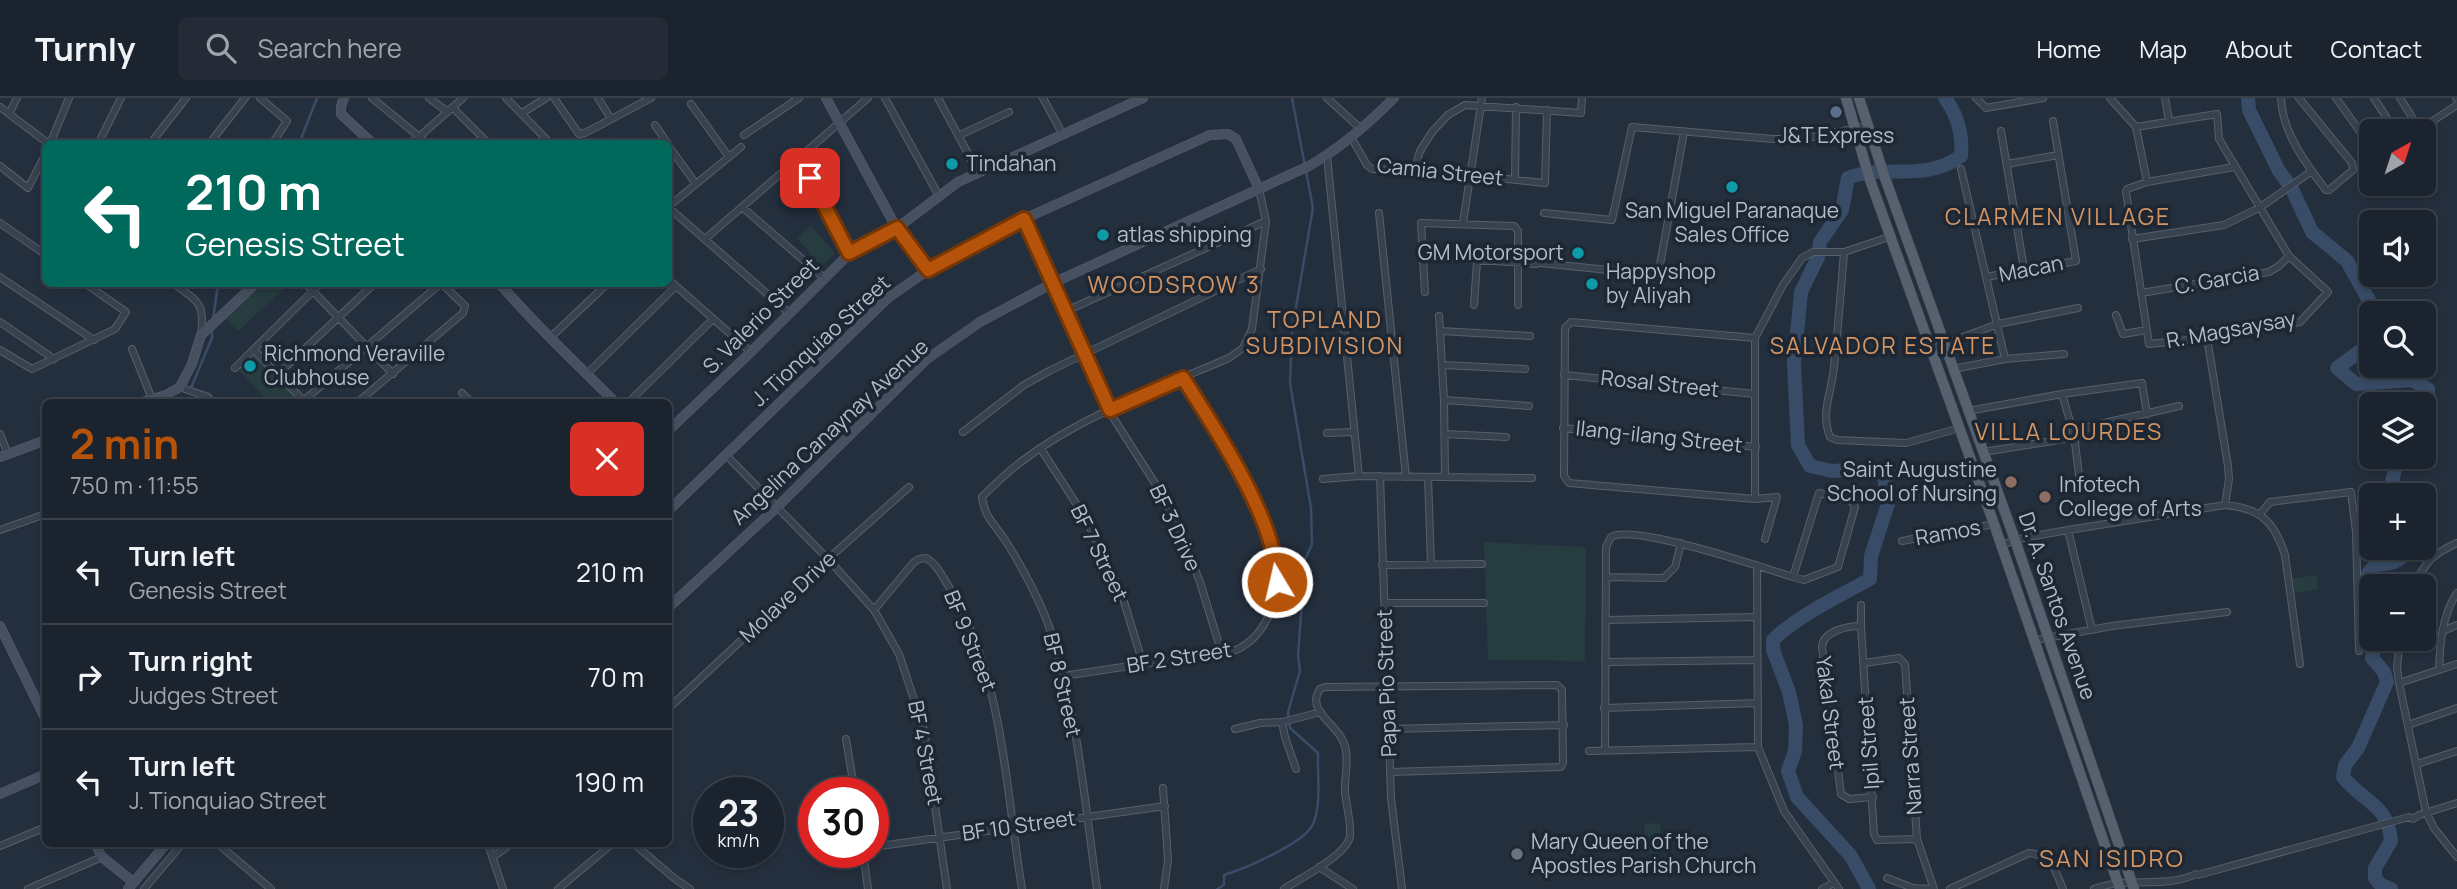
<!DOCTYPE html>
<meta charset="utf-8">
<style>
:root{--surface:#1b232e;--page:#242b36;--text:#f1f3f6;--muted:#a0a4aa;--line:#39404a;--accent:#b45309}
body{margin:0;font-family:Manrope,sans-serif;background:var(--page);color:var(--text);height:100vh;display:flex;flex-direction:column;font-size:26px;white-space:nowrap}
*{box-sizing:border-box;margin:0}
p{font-size:23px;color:var(--muted)}
.icon{flex:none;width:38px;height:38px;fill:none;stroke:currentColor;stroke-width:2;stroke-linecap:round;stroke-linejoin:round}
.map{position:relative;flex:1;overflow:hidden}
.panel{position:absolute;left:42px;top:301px;width:630px;height:448px;display:flex;flex-direction:column;background:var(--surface);border-radius:10px;box-shadow:0 4px 10px #0003,0 0 0 2px var(--line)}
.panel>*{flex:none}
.hud{position:absolute;left:42px;top:42px;width:630px;height:147px;border-radius:10px;box-shadow:0 4px 10px #0003,0 0 0 2px var(--line);background:#00695c;color:#fff;overflow:hidden}
.needle{width:46px;rotate:39deg}
.controls{position:absolute;left:2359px;top:21px;display:grid;gap:14px}
.controls a{display:grid;place-items:center;width:77px;height:77px;border-radius:10px;background:var(--surface);box-shadow:0 4px 10px #0003,0 0 0 2px var(--line);font-size:35px}
.speed{position:absolute;left:693px;top:679px;display:flex;gap:14px;font-size:35px;font-weight:700;text-align:center}
.speed>*{display:grid;place-content:center;width:91px;height:91px;border-radius:50%;background:var(--surface);box-shadow:0 4px 10px #0003,0 0 0 2px var(--line);line-height:1}
.speed small{font-size:18px;font-weight:400}
.speed .limit{border:10px solid #d22;background:#fff;color:#111}
.pin{position:absolute;display:grid;place-items:center;width:60px;height:60px;color:#fff;margin:-30px;border-radius:14px;box-shadow:0 4px 10px #0006}
.me{position:absolute;width:77px;margin:-38px;rotate:351deg;stroke-linejoin:round;filter:drop-shadow(0 0 5px #0008)}
.turn{display:flex;align-items:center;gap:24px;height:147px;padding:0 28px;font-size:32px}
.turn .icon{width:91px;height:91px;stroke-width:2.5}
.turn b{display:block;font-size:49px;line-height:60px}
.round{display:grid;place-items:center;flex:none;width:74px;height:74px;border-radius:10px;background:var(--page)}
.headline{display:flex;align-items:center;justify-content:space-between;height:119px;padding:0 28px}
h1{font-size:42px;font-weight:700;line-height:52px;color:var(--accent)}
ul{padding:0;list-style:none}
li{display:flex;align-items:center;gap:21px;height:105px;padding:0 28px;border-top:2px solid var(--line)}
li div{flex:1}
li b{display:block;font-size:26px}
li em{font-style:normal}
header{display:flex;align-items:center;gap:42px;box-sizing:border-box;height:98px;padding:0 35px;background:var(--surface);border-bottom:2px solid var(--line)}
header strong{font-size:33px}
nav{display:flex;gap:38px;margin-inline-start:auto;font-size:24px}
.search{width:490px;height:63px;background:var(--page);display:flex;align-items:center;gap:18px;box-sizing:border-box;padding:0 24px;border-radius:10px;color:var(--muted);font-size:26px}
.map>svg:first-child{display:block}
.green{fill:#263c3f}
.lines{fill:none;stroke-linecap:round;stroke-linejoin:round}
.stream{stroke:#394c67;stroke-width:2.5}
.river{stroke:#394c67;stroke-width:14}
.street-casing{stroke:#565f6c;stroke-width:8}
.secondary-casing{stroke:#565f6c;stroke-width:10}
.primary-casing{stroke:#414a57;stroke-width:11}
.street{stroke:#38414e;stroke-width:6}
.secondary{stroke:#465061;stroke-width:9}
.primary{stroke:#56606e;stroke-width:10}
.route-casing{stroke:#753606;stroke-width:18}
.route{stroke:#b45309;stroke-width:12}
.service-dot{fill:#5c6f8a;stroke:#1d2633;stroke-width:2.5}
.culture-dot{fill:#0f9aa8;stroke:#1d2633;stroke-width:2.5}
.education-dot{fill:#8d6e63;stroke:#1d2633;stroke-width:2.5}
.worship-dot{fill:#6b7280;stroke:#1d2633;stroke-width:2.5}
.labels{text-anchor:middle;stroke-width:7;stroke-linejoin:round;paint-order:stroke}
.poi-label{font-size:21px;fill:#b4bcc9;stroke:#1d2633;text-anchor:start}
.street-label{font-size:21px;fill:#b4bcc9;stroke:#1d2633}
.neighbourhood-label{font-size:23px;letter-spacing:2px;fill:#d59563;stroke:#1d2633}
.quarter-label{font-size:24px;letter-spacing:2px;fill:#d59563;stroke:#1d2633}
</style>
<header>
<strong>Turnly</strong>
<div class="search"><svg class="icon" aria-label="search" viewBox="0 0 24 24"><circle cx="10" cy="10" r="6"/><path d="M15 15l6 6"/></svg>Search here</div>
<nav><a>Home</a><a>Map</a><a>About</a><a>Contact</a></nav>
</header>
<div class="map">
<svg width="2457" height="791" viewBox="0 0 2457 791">
<rect width="100%" height="100%" fill="#242f3e"/>
<path class="green" d="M811,128L835,155L821,168L797,140Z
M260,186H289L238,233L225,220Z
M254,255L301,303L269,304L237,271Z
M1484,444L1586,449L1585,563L1488,562Z
M2316,477L2318,491L2292,496L2290,481Z
M1645,725L1661,726L1658,756L1642,754Z"/>
<g class="lines">
<path class="stream" d="M299,46L317,0
M213,221L218,186
M191,290L212,240V231
M1217,791L1224,787V777C1244,771 1305,745 1313,726C1322,706 1317,676 1318,655L1290,630L1288,614L1300,573L1298,557L1305,462L1312,446L1311,410L1290,285L1292,232L1313,110L1292,0"/>
<path class="river" d="M2248,0L2249,12L2279,73L2291,89L2312,134L2347,163L2376,215
M2371,245L2337,270L2356,286L2412,282L2428,291V299L2424,312
M2389,397L2398,359
M2371,497L2366,490L2368,476L2375,467C2392,466 2401,464 2410,450
M2376,541L2372,560L2384,574L2387,584L2358,650L2345,667L2343,679C2364,705 2388,706 2391,743L2375,770V780L2380,786L2391,791
M1869,791L1851,758L1797,699L1788,673L1795,653L1796,627L1789,594L1773,552V542C1800,516 1838,499 1870,481L1871,458L1888,406L1884,377L1862,371L1832,373L1810,368L1798,347L1794,266L1801,194L1818,159L1820,144L1842,112L1848,80C1885,65 1924,85 1961,58C1963,36 1958,18 1945,0"/>
<g class="street-casing">
<path id="street" d="M260,0L287,23L272,46
M372,0L428,46
M429,0L448,14
M506,0L551,46
M554,0L579,36L585,35L651,0
M598,0L611,21
M885,0L939,98
M938,0L978,74
M1043,0L1062,35
M1327,0L1361,31
M1976,0L1986,10L2043,0
M2110,0L2136,29L2147,84
M2165,0L2169,22
M2281,0C2282,34 2306,66 2326,92H2329L2353,72L2352,65L2299,0
M2336,0L2371,49
M2374,0L2395,33
M2400,0L2420,32
M2456,0L2457,1
M691,6L729,59
M0,9L49,46
M453,10L489,46
M522,15L546,0
M9,16L17,0
M655,27L668,46
M2136,29L2217,16L2219,41L2289,158L2328,194L2300,224L2207,240L2149,246L2126,94L2127,91L2147,84L2234,69
M2001,33L2024,171
M2417,33L2457,7
M744,37L799,0
M958,38L1009,14
M1351,39L1367,67L1372,71L1469,77L1545,85L1547,12
M614,44L616,46
M50,46L69,0
M98,46L121,0
M150,46L186,0
M209,46L245,0
M408,46L420,38L463,0
M668,47L696,86
M1327,58L1359,378
M799,59L850,155
M2007,66L2058,57
M0,68L28,90L46,55
M1961,71L2005,261
M1414,74L1420,53L1432,34L1448,17L1465,7L1581,15L1582,0
M1515,82L1516,9
M668,109L789,215
M668,109L741,49
M742,109L824,180
M1379,115L1406,379
M1544,115L1612,122L1632,29L1773,41H1802L1868,28
M1024,121L1114,321L1160,393L1181,436L1200,484L1222,556
M0,125L46,157
M1463,125L1482,0
M705,141L868,0
M2132,141L2224,127L2259,110L2312,73
M1844,154C1841,192 1838,231 1834,269C1832,294 1820,314 1830,339L1837,342L1906,345L1960,330
M1422,158L1536,166
M1540,165L1677,179
M1658,178L1684,34
M0,179L94,242
M1986,179L2076,163L2053,23
M668,181L751,254
M174,186C199,204 205,205 201,237
M306,186L393,276
M1425,194L1421,125L1514,128L1518,133V207
M2141,195L2269,174L2279,168L2289,158
M1474,207L1477,163
M1066,213L1266,123
M2116,217L2123,236L2147,232
M1439,218L1444,302L1445,379
M0,224L54,261
M1440,233L1530,238
M551,239L607,186
M1755,240L1571,224L1565,230L1564,378L1569,385L1755,401L1777,399L1765,441
M2207,240L2228,368L2229,381L2225,407
M132,251L152,301
M1931,251L1998,226L2078,210
M0,252L32,271L115,231L126,214L86,186
M254,252L305,304
M1442,267L1525,271
M235,270L320,186
M1953,271L2005,261L2064,256
M278,276L374,186
M587,276L676,188
M1564,277L1755,296
M185,291L208,299L212,304
M462,295L471,304
M2062,296L2074,337L2081,393
M1444,302L1529,308
M302,304L440,186
M358,304L463,215L465,208L442,186
M629,304L713,221
M1968,313L2062,296L2142,285L2147,316
M1563,330L1756,349
M963,334L1024,287L1051,272L1261,171
M1327,335L1354,334
M0,336L8,356
M1445,336L1506,339
M1041,351L1086,421L1122,497L1143,566
M1983,354L2065,341L2091,328L2179,308
M726,357L828,461L874,512L899,556L924,632L947,791
M1380,378L1391,700L1402,791
M1428,379L1431,466
M1323,381L1359,378L1532,380
M1755,401V240L1783,187L1802,160L1813,154H1844L1892,138
M2260,416L2270,404L2351,394L2356,434L2359,553
M0,432L43,417
M2068,432L2092,532
M1902,443L1994,426
M2001,447L2023,440L2068,432L2225,407C2260,410 2274,423 2285,457L2300,566
M1382,467L1482,466
M1757,468L1758,649L1784,713L1839,791
M1606,479L1664,480L1675,469L1681,445
M2413,488C2427,463 2431,457 2457,445
M1385,505H1484
M1861,507V528L1874,736L1877,742L1917,741
M874,512L913,465L919,461L926,460C937,466 942,478 949,489C1004,580 1005,688 1022,791
M1606,522L1757,519
M1861,528C1847,528 1823,533 1822,549L1841,696L1849,701L1873,699
M2443,533L2457,527
M2400,541L2397,569L2399,585L2426,714L2434,730L2457,759
M2035,542L2112,528L2227,514
M1605,564L1757,562
M1864,565L1899,560L1905,566L1917,741L1934,791
M2439,572C2440,546 2442,517 2457,495
M1063,578L1236,552C1266,538 1279,503 1277,471C1276,457 1269,443 1264,430C1244,376 1214,328 1183,280
M2399,585L2457,566
M1604,610L1758,605
M668,611L828,461L909,389
M2408,627L2457,610
M1235,631L1260,625L1282,624
M1388,631L1564,627
M846,641L855,695
M1605,652L1606,449L1611,439C1633,425 1764,470 1793,479L1804,482L1838,469L1855,409L1851,403L1819,395L1793,479
M1589,653L1758,649
M2417,666L2457,653
M1296,671L1285,639L1282,624L1321,614
M1163,690L1168,762L1164,791
M218,746L271,791
M488,746L503,791
M634,746L674,780L690,791
M0,748L46,729
M873,749L1165,708
M863,754L868,791
M493,759L511,746
M1319,769L1353,791
M1887,780L1913,790L1931,791
M28,791L102,759
M144,791L182,746
M558,791L612,746
M1097,791C1085,707 1078,618 1052,537C1041,504 1025,474 1007,445C997,429 984,419 982,399C995,386 1008,374 1022,363C1083,317 1159,290 1229,260L1243,250L1252,231L1266,123L1259,91
M1284,791C1301,780 1345,758 1350,739C1351,724 1347,710 1345,695C1344,678 1351,657 1342,641C1334,625 1306,611 1320,591L1325,589L1557,587L1562,592L1563,665L1561,669L1390,674
M1822,791L1834,785
M1950,791L2029,755C2052,757 2055,772 2063,791
M2094,791C2126,778 2165,791 2196,776L2198,777L2409,719L2413,721L2419,717L2457,705"/>
</g>
<g class="secondary-casing">
<path id="secondary" d="M344,0L341,8V16L373,46
M826,0L904,144L925,174
M500,186C535,227 576,265 615,304
M142,304L166,297L180,289L192,266L201,237L255,186
M668,333L751,254L850,155L897,130L958,84L1143,0
M0,359L46,342
M668,413L888,200L928,172L1024,121L1210,37L1228,36L1236,41L1259,91
M668,510L777,409L927,261L980,224L1053,185L1309,68C1341,50 1368,26 1394,0
M0,528L46,622
M0,696L46,676
M95,746L102,759L133,784
M128,791L166,746"/>
</g>
<g class="primary-casing">
<path id="primary" d="M1846,0L1870,82L1994,426L2120,791
M1859,0L1885,80L2015,442L2134,791"/>
</g>
<use href="#street" class="street"/>
<use href="#secondary" class="secondary"/>
<use href="#primary" class="primary"/>
</g>
<g class="lines">
<g class="route-casing">
<path id="route" d="M810,80L849,155L897,130L928,172L1024,121L1110,312L1183,280C1215,330 1278,425 1277,484"/>
</g>
<use href="#route" class="route"/>
</g>
<circle class="service-dot" cx="1836" cy="14" r="7"/>
<g class="culture-dot">
<circle cx="952" cy="66" r="7"/>
<circle cx="1732" cy="89" r="7"/>
<circle cx="1103" cy="137" r="7"/>
<circle cx="1578" cy="155" r="7"/>
<circle cx="1592" cy="186" r="7"/>
<circle cx="250" cy="268" r="7"/>
</g>
<g class="education-dot">
<circle cx="2011" cy="384" r="7"/>
<circle cx="2045" cy="399" r="7"/>
</g>
<circle class="worship-dot" cx="1517" cy="756" r="7"/>
<g class="labels">
<g class="poi-label">
<text x="1836" y="45" text-anchor="middle">J&amp;T Express</text>
<text x="966" y="73">Tindahan</text>
<text x="1732" y="120" text-anchor="middle">San Miguel Paranaque<tspan x="1732" dy="24">Sales Office</tspan></text>
<text x="1117" y="144">atlas shipping</text>
<text x="1564" y="162" text-anchor="end">GM Motorsport</text>
<text x="1606" y="181">Happyshop<tspan x="1606" dy="24">by Aliyah</tspan></text>
<text x="264" y="263">Richmond Veraville<tspan x="264" dy="24">Clubhouse</tspan></text>
<text x="1997" y="379" text-anchor="end">Saint Augustine<tspan x="1997" dy="24">School of Nursing</tspan></text>
<text x="2059" y="394">Infotech<tspan x="2059" dy="24">College of Arts</tspan></text>
<text x="1531" y="751">Mary Queen of the<tspan x="1531" dy="24">Apostles Parish Church</tspan></text>
</g>
<g class="street-label">
<text transform="translate(1440 74) rotate(6)" y="7">Camia Street</text>
<text transform="translate(2031 171) rotate(-11)" y="7">Macan</text>
<text transform="translate(2217 182) rotate(-10)" y="7">C. Garcia</text>
<text transform="translate(761 218) rotate(-45)" y="7">S. Valerio Street</text>
<text transform="translate(2231 232) rotate(-10)" y="7">R. Magsaysay</text>
<text transform="translate(821 243) rotate(-43)" y="7">J. Tionquiao Street</text>
<text transform="translate(1660 286) rotate(6)" y="7">Rosal Street</text>
<text transform="translate(830 334) rotate(-43)" y="7">Angelina Canaynay Avenue</text>
<text transform="translate(1659 339) rotate(6)" y="7">Ilang-ilang Street</text>
<text transform="translate(1175 430) rotate(65)" y="7">BF 3 Drive</text>
<text transform="translate(1948 435) rotate(-10)" y="7">Ramos</text>
<text transform="translate(1099 455) rotate(64)" y="7">BF 7 Street</text>
<text transform="translate(788 499) rotate(-43)" y="7">Molave Drive</text>
<text transform="translate(2057 508) rotate(71)" y="7">Dr. A. Santos Avenue</text>
<text transform="translate(970 543) rotate(68)" y="7">BF 9 Street</text>
<text transform="translate(1179 560) rotate(-9)" y="7">BF 2 Street</text>
<text transform="translate(1387 585) rotate(-92)" y="7">Papa Pio Street</text>
<text transform="translate(1062 587) rotate(77)" y="7">BF 8 Street</text>
<text transform="translate(1830 615) rotate(83)" y="7">Yakal Street</text>
<text transform="translate(1869 645) rotate(-94)" y="7">Ipil Street</text>
<text transform="translate(925 655) rotate(79)" y="7">BF 4 Street</text>
<text transform="translate(1911 658) rotate(-94)" y="7">Narra Street</text>
<text transform="translate(1019 728) rotate(-8)" y="7">BF 10 Street</text>
</g>
<g class="neighbourhood-label">
<text x="2058" y="127">CLARMEN VILLAGE</text>
<text x="1174" y="195">WOODSROW 3</text>
<text x="1325" y="230">TOPLAND<tspan x="1325" dy="26">SUBDIVISION</tspan></text>
<text x="1883" y="256">SALVADOR ESTATE</text>
<text x="2069" y="342">VILLA LOURDES</text>
</g>
<g class="quarter-label">
<text x="2112" y="769">SAN ISIDRO</text>
</g>
</g>
</svg>
<div class="controls">
<a><svg class="needle" viewBox="-14 -14 28 28"><path d="M0-13l5 13h-10z" fill="#e53935"/><path d="M0 13l5-13h-10z" fill="#a0a4aa"/></svg></a>
<a><svg class="icon" aria-label="sound" viewBox="0 0 24 24"><path d="M4 9h4l5-4v14l-5-4H4zM17 9q2 3 0 6"/></svg></a>
<a><svg class="icon" aria-label="search" viewBox="0 0 24 24"><circle cx="10" cy="10" r="6"/><path d="M15 15l6 6"/></svg></a>
<a><svg class="icon" aria-label="layers" viewBox="0 0 24 24"><path d="M12 4l9 5-9 5-9-5zM3 14l9 5 9-5"/></svg></a>
<a>+</a>
<a>−</a>
</div>
<div class="speed"><div>23<small>km/h</small></div><div class="limit">30</div></div>
<div class="pin" style="left:810px;top:80px;background:#d93025"><svg class="icon" aria-label="arrive" viewBox="0 0 24 24"><path d="M6 21V4h12l-3 4 3 4H6"/></svg></div>
<svg class="me" style="left:1277px;top:484px" viewBox="-20 -20 40 40"><circle r="17" fill="#b45309" stroke="#fff" stroke-width="3"/><path d="M0-11L8 9 0 5-8 9z" fill="#fff"/></svg>
<div class="hud">
<div class="turn"><svg class="icon" aria-label="left" viewBox="0 0 24 24"><path d="M17 20v-9H6M10 6l-5 5 5 5"/></svg><div><b>210 m</b>Genesis Street</div></div>
</div>
<section class="panel">
<div class="headline"><div><h1>2 min</h1><p>750 m · 11:55</p></div><a class="round" style="background:#d93025;color:#fff"><svg class="icon" aria-label="close" viewBox="0 0 24 24"><path d="M6 6l12 12M18 6L6 18"/></svg></a></div>
<ul>
<li><svg class="icon" aria-label="left" viewBox="0 0 24 24"><path d="M17 20v-9H6M10 6l-5 5 5 5"/></svg><div><b>Turn left</b><p>Genesis Street</p></div><em>210 m</em></li>
<li><svg class="icon" aria-label="right" viewBox="0 0 24 24"><path d="M7 20v-9h11M14 6l5 5-5 5"/></svg><div><b>Turn right</b><p>Judges Street</p></div><em>70 m</em></li>
<li><svg class="icon" aria-label="left" viewBox="0 0 24 24"><path d="M17 20v-9H6M10 6l-5 5 5 5"/></svg><div><b>Turn left</b><p>J. Tionquiao Street</p></div><em>190 m</em></li>
</ul>
</section>
</div>
